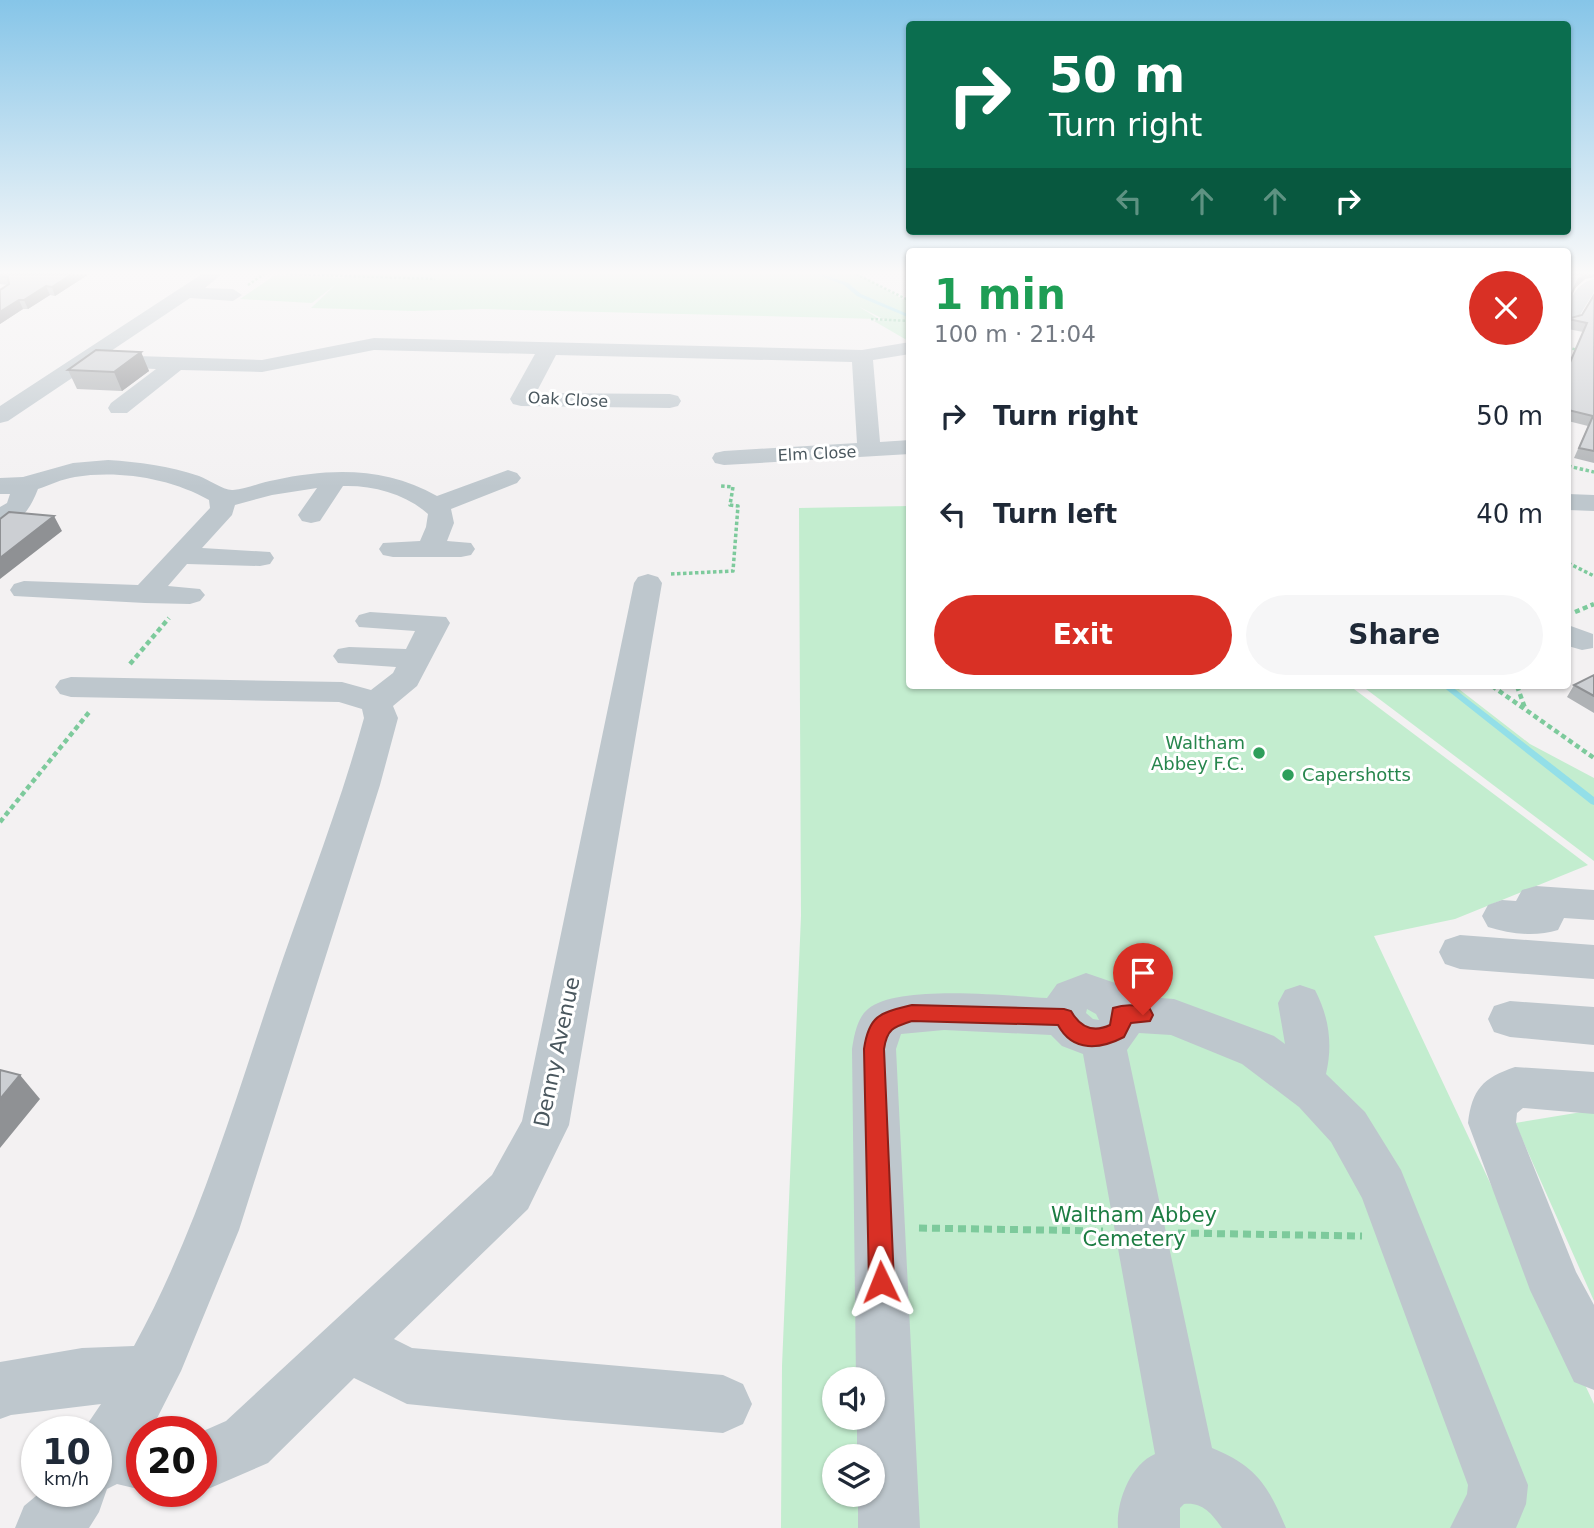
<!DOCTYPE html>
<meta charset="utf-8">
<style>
:root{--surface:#fff;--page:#f6f6f7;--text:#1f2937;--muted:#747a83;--accent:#d93025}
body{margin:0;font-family:"DejaVu Sans",sans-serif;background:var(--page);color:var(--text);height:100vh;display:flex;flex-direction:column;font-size:26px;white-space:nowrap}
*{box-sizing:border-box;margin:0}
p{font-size:23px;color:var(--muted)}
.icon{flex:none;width:38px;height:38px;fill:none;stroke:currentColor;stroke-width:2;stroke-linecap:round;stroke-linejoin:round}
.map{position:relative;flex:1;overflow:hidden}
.drawer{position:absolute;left:906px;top:248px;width:665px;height:441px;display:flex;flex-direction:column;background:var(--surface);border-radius:7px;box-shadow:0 2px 5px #0004}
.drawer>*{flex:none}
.guide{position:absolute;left:906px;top:21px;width:665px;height:214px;border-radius:7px;box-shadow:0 2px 5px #0004;background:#0b6e4f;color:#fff;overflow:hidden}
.buttons{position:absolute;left:822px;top:1367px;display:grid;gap:14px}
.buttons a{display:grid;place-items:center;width:63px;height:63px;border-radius:50%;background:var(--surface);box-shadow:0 2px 5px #0004;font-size:35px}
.speed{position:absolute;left:21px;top:1416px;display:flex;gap:14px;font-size:35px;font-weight:700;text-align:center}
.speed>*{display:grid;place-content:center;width:91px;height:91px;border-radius:50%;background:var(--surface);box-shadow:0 2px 5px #0004;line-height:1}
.speed small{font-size:18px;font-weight:400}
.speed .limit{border:10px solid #d22;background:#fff;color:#111}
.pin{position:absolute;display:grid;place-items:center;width:60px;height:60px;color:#fff;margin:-72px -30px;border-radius:50% 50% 50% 0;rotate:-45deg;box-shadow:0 0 7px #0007}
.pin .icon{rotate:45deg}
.me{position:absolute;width:77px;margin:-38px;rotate:358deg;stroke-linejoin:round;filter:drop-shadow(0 0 5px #0008)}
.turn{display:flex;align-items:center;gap:24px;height:147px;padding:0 28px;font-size:32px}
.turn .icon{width:91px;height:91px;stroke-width:2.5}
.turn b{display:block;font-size:49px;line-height:60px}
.lanes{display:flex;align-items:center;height:66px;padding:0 28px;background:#0003;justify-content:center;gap:35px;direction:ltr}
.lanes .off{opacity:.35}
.round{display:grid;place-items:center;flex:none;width:74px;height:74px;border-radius:37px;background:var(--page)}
.summary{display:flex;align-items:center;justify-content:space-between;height:119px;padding:0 28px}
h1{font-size:42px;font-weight:700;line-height:52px;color:#1e9e55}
.cta{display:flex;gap:14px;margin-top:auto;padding:14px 28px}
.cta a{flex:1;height:80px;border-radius:42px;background:var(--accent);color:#fff;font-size:28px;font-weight:700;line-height:80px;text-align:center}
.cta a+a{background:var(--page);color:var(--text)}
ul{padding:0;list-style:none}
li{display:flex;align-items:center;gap:21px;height:98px;padding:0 28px}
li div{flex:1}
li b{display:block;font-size:26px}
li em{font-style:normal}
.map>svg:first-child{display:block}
.green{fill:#c3edcf;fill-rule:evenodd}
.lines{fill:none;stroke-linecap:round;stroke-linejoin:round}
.stream{fill:#93dfe8;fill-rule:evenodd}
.path-far3{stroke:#7dca9c;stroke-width:2.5;stroke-dasharray:2.5 2;stroke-linecap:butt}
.path-far2{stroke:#7dca9c;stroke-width:3.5;stroke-dasharray:3.5 2.5;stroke-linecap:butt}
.path-far1{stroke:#7dca9c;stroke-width:4.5;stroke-dasharray:5 3.5;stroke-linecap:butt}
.path{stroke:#7dca9c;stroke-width:7;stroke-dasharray:8 5;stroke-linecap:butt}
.minor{fill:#bec7cd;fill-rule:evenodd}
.wall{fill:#afb2b5}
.shaded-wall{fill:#8f9194}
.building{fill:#cccfd3;stroke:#8f9194;stroke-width:2}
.route{fill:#d93025;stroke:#8d1f18;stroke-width:2}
.leisure-dot{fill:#2e9e5b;stroke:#fff;stroke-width:2.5}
.labels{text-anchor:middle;stroke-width:6;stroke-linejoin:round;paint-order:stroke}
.far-street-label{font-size:16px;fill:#4a575e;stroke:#fff}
.leisure-label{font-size:18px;fill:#27864d;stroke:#fff;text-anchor:end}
.near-street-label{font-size:21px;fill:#4a575e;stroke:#fff}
.near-park-label{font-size:21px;fill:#1d7d43;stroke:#fff}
</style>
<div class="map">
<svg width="1594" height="1528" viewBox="0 0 1594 1528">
<rect width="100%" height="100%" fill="#f3f1f2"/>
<path class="green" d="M350,274H858L910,303V342L874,321L885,320L858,306L879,319L482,309L414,311L311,308L336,284L312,303L240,299L275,275L344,278Z
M910,506V686H1350L1588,865L1455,919L1374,936L1594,1404V1528H781L782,1366L801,916L799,508ZM835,1379H873V1418H835ZM835,1456H873V1494H835Z
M1362,686H1455L1530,744L1594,778V861Z
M1594,1110V1301L1515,1123Z"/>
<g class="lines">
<path class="stream" d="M816,274H821L848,283L861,294L910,315V318L857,296L844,285Z
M1442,686H1451L1594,797V805L1591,804Z"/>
<path class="path-far3" d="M286,274L435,279
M856,274L910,301
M248,285L264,274
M871,319L910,321
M1568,348L1579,350"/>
<path class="path-far2" d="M1568,466L1594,472
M1568,563L1594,576
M671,574L733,571L738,506L730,505L733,487L720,486"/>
<path class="path-far1" d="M1575,612L1594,604
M130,664L169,618
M1492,686L1594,758
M1517,686L1525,708
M0,822L90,711"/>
<path class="path" d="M919,1228L1103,1231
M1178,1233L1362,1236"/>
<path class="minor" d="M202,274H222L205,288L233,289L242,295L233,301L190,298L105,355L262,360L374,338L862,350L910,342V354L873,360L880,442L910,440V454L724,465L715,463L712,458L715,453L724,451L857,443L852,362L556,355L536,393L670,394L678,396L681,401L678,406L670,408L521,406L513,404L510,399L535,354L374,350L262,372L181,370L127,413H111L108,408L111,403L156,369L90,366L8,421L0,423V406Z
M1594,279V292L1575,323L1568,325C1568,305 1572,284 1594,279Z
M108,460C139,462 169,466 199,476C208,479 224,491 233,490C247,489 261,482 275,480C331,468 386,467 437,496L508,470L517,473L521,478L517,483L451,509L454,523L447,541L471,543L475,549L471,555L461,557H393L383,555L379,549L383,543L420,541L426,527L428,514C406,494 373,485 343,486L320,521L311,523L302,521L298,515L317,488L272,495L235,505L232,515L202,548L270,552L274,558L270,564L260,566L187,564L168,586L200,589L205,595L200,601L190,604L145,603L14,596L10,590L14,584L24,581L138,585L210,508L209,500C170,478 118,470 75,477C62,479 50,485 38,489C30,509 22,522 0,527V507L7,503L10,494H0V478L23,477L73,463Z
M1568,494L1594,495V511L1568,510Z
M648,574L658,577L662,583L569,1125L528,1209L394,1339L412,1348L723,1375L743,1384L752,1404L743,1424L723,1433L564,1420L407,1404L354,1378L268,1463L201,1492L199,1491L201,1432L226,1421L492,1175L522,1121L634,583L638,577Z
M370,612L446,617L450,623L417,686L393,706L398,718L380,785L239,1230L181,1371L150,1432H142V1490L117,1484L107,1489L99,1512L89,1528H15L24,1506L42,1491H96V1432H82L101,1404L11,1415L0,1419V1362L82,1348L134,1346C196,1233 233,1107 274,985C304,896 339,809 364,718L362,709L339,702L71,697L60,694L55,687L60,680L71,677L342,682L371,690L393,673L396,667L338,663L333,656L338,649L349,647L406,649L415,631L359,627L355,621L359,615Z
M1568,625L1593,634V648L1582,650L1568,646Z
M1536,886L1594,890V920L1564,918L1558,930C1536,937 1510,934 1488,927L1482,916L1488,905L1502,900L1516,901L1522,890Z
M1460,935L1594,945V979L1460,969L1445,964L1439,952L1445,940Z
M1086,973L1121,985L1133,996L1174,999L1274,1036L1285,1044L1278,1003L1285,990L1300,985L1315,990C1329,1017 1333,1044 1326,1074L1365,1112L1401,1170L1528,1485L1526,1504L1516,1528H1450L1467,1494L1468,1485L1362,1198L1331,1142L1299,1107L1242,1064L1171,1035L1139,1033L1127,1050L1212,1448C1256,1466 1268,1485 1286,1528H1222C1212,1514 1203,1502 1184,1504L1180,1508V1528H1118C1116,1502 1130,1465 1155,1454L1083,1054L1062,1046L1051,1035L944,1030L901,1034L896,1049L920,1528H858V1494H873V1456H857V1418H873V1379H856L852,1049C854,1036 857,1018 868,1009C898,984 1007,996 1047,998L1057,984ZM1087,1009L1096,1014L1099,1020L1093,1019L1086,1013Z
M1510,1001L1594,1007V1045L1510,1037L1494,1032L1488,1019L1494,1006Z
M1515,1067L1594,1072V1114L1523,1108L1517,1113L1516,1123L1576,1272L1594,1305V1390L1574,1382L1530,1290L1468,1123C1472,1089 1483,1078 1515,1067Z"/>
</g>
<path class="wall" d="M0,274H89L55,296L50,295L28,309H23L0,324L8,285L0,284Z
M1568,274L1585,279L1574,289L1572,293L1571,318L1582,315L1594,295V463L1574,458L1588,426L1568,421V366L1583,332L1568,329Z
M141,352L149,371L122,391L77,389L68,370Z
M1594,675V713L1567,697L1574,685Z"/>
<path class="shaded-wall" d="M72,274H89L55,296L52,287Z
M1586,274H1594V277L1585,279L1574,289L1578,280Z
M46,286L50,295L28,309L24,300Z
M19,300L23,309L0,324V312Z
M141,352L149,371L122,391L114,372Z
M54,516L62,531L0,579V558Z
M20,1075L40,1099L0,1148V1099Z"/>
<path class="building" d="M0,274H72L52,287L46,286L24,300H19L0,312V290L9,284L8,277L0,276Z
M1568,274H1586L1578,280L1572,293L1571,318L1582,315L1594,295V451L1579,448L1593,416L1568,410V367L1587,323L1568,319Z
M96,350L141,352L114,372L68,370Z
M9,512L54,516L0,558V519Z
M1594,675V696L1574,685Z
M0,1070L20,1075L0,1099Z"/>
<linearGradient id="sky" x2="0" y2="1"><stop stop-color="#86c5e8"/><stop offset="0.56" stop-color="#faf9f9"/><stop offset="1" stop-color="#faf9f9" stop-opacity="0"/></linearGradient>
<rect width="1594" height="487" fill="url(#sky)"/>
<path class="route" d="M912,1005L1064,1009L1071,1011C1080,1027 1093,1033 1110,1025L1113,1008C1125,1004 1139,1005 1150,1009L1153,1015L1150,1021L1131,1023L1124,1037C1101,1049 1073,1053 1058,1025L912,1021C893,1027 887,1029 884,1049L894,1282L890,1291L881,1294L873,1291L869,1282L864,1049C869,1014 881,1013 912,1005Z"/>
<g class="leisure-dot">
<circle cx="1259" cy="753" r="7"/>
<circle cx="1288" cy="775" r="7"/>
</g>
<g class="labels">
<g class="far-street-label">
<text transform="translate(568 399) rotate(3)" y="6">Oak Close</text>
<text transform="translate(817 453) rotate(-3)" y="6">Elm Close</text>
</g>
<g class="leisure-label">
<text x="1245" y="749">Waltham<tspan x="1245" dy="21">Abbey F.C.</tspan></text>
<text x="1302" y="781" text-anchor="start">Capershotts</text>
</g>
<g class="near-street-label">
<text transform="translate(557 1052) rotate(-78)" y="7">Denny Avenue</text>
</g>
<g class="near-park-label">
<text x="1134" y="1222">Waltham Abbey<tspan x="1134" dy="24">Cemetery</tspan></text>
</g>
</g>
</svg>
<div class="buttons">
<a><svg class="icon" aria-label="sound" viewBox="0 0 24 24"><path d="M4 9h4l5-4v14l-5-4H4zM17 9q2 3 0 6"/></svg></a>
<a><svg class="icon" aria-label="layers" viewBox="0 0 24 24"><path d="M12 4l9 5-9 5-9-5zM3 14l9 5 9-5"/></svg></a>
</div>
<div class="speed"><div>10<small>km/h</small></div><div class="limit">20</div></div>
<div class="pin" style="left:1143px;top:1015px;background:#d93025"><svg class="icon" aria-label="arrive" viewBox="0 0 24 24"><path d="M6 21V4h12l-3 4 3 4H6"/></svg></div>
<svg class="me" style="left:881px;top:1282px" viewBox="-20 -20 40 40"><path d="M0-17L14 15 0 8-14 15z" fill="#d93025" stroke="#fff" stroke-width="4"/></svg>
<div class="guide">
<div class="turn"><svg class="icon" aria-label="right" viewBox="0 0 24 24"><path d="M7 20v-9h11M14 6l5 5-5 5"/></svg><div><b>50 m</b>Turn right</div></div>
<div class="lanes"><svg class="icon off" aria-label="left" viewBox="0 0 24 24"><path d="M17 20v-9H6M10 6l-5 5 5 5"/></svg><svg class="icon off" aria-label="ahead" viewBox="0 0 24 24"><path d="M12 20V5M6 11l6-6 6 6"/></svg><svg class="icon off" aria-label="ahead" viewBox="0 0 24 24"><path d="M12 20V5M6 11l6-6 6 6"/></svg><svg class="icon" aria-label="right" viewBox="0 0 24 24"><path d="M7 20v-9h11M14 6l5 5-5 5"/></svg></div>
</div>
<section class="drawer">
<div class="summary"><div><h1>1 min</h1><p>100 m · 21:04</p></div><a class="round" style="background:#d93025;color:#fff"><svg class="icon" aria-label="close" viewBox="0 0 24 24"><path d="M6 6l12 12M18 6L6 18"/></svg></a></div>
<ul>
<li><svg class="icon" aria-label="right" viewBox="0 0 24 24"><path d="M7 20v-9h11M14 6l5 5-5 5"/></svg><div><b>Turn right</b></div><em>50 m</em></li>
<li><svg class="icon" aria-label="left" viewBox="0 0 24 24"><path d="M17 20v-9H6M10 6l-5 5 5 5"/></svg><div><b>Turn left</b></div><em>40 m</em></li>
</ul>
<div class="cta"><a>Exit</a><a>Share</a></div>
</section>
</div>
